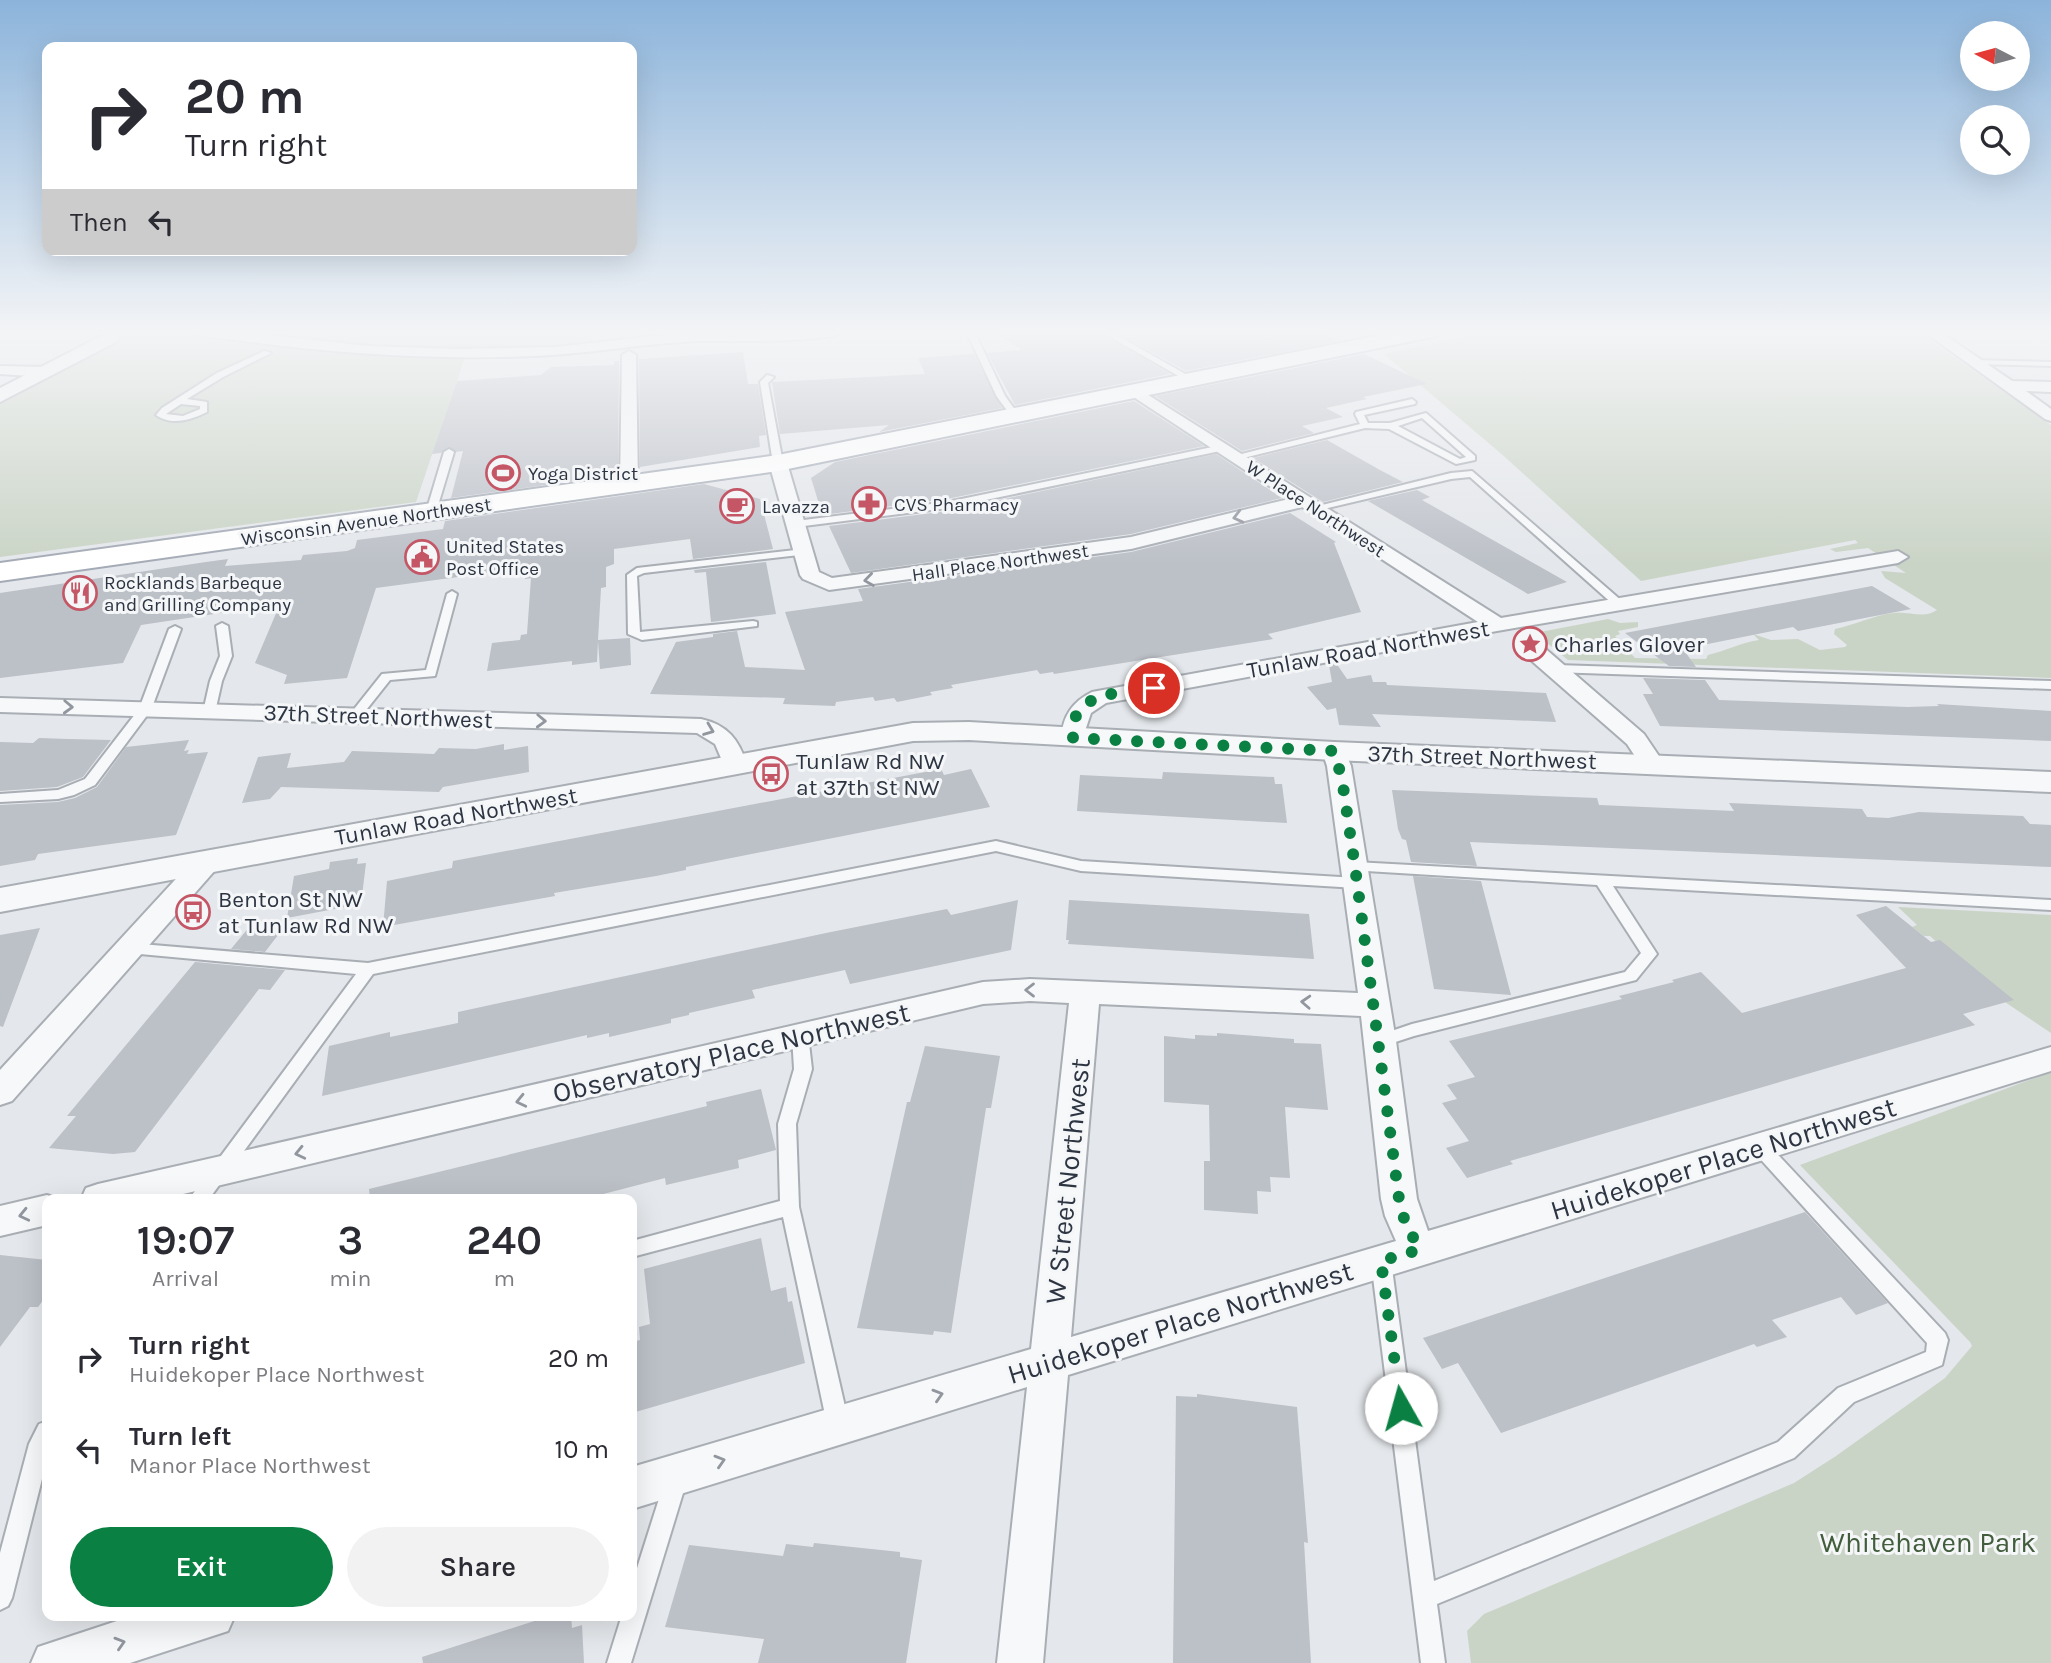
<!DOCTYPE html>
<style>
:root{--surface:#fff;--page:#f2f2f3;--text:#2b2b33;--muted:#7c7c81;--accent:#0b8043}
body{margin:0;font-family:Karla,sans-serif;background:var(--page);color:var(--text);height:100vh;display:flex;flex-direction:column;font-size:26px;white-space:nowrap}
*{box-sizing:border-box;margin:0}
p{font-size:23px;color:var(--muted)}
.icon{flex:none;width:38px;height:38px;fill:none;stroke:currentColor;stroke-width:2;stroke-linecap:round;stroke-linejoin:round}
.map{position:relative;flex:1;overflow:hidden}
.details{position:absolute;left:42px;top:1194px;width:595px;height:427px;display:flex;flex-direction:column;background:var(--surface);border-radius:14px;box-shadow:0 7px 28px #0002}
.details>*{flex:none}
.guide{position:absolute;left:42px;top:42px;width:595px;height:214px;border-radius:14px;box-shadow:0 7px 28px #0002;background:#fff;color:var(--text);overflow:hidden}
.needle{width:46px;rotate:276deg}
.fabs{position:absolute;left:1960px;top:21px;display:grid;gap:14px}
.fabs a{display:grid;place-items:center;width:70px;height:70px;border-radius:50%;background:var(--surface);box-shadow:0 7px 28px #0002;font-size:35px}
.pin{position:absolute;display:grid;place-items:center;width:60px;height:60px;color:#fff;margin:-30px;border:4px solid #fff;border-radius:50%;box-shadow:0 2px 7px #0007}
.me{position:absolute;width:77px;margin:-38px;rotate:353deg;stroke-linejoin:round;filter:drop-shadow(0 0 5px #0008)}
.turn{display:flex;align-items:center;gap:24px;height:147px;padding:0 28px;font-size:32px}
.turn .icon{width:91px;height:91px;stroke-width:2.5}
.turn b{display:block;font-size:49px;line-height:60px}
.then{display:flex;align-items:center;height:66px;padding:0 28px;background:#0003;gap:14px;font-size:26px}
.eta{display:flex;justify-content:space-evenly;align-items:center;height:119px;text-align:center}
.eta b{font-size:42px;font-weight:600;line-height:49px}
.cta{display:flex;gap:14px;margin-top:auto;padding:14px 28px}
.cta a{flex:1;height:80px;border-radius:42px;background:var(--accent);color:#fff;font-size:28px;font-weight:600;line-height:80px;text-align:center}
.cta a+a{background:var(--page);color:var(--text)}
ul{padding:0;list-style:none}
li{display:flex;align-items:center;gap:21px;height:91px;padding:0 28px}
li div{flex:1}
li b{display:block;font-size:26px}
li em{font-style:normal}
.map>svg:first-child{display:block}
.green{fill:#cad4c6}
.building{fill:#bcc0c7}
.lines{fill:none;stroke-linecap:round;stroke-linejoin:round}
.service-casing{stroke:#a9aeb5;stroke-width:4}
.minor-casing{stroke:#a9aeb5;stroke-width:4}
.tertiary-casing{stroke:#a9aeb5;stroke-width:4}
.primary-casing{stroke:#a5abb6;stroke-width:4}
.service{fill:#f7f8f9;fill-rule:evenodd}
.minor{fill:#f7f8f9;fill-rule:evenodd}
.tertiary{fill:#f7f8f9;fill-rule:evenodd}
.primary{fill:#fff;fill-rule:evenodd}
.oneway{stroke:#92969e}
.route{stroke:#0b8043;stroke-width:12;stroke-dasharray:0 21.6}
.labels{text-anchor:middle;stroke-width:6;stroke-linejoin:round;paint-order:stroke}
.far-poi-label{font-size:19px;fill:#2d3542;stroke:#f4f6f8;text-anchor:start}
.far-street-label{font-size:19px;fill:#2d3542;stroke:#f4f6f8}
.poi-label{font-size:23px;fill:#2d3542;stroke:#f4f6f8;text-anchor:start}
.street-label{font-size:23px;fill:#2d3542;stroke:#f4f6f8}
.near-street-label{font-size:28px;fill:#2d3542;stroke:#f4f6f8}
.near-park-label{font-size:28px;fill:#425d3c;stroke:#f4f6f8}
</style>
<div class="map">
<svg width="2051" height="1663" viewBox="0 0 2051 1663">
<rect width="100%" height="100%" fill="#e4e7eb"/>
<path class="green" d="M137,331H188L276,345L465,357L416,502L0,557V404Z
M275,331H488L494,338L520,336L519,331H598L591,336L592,341L581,346L485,351L373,347L271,336L270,333Z
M1494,331H1917L2051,425V678L1568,660L1535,633L1608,619L1620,623L1638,622V627L1618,631L1620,634L1615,636L1635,658L1706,659L1708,655C1725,651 1740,643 1759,640L1753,634L1771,640L1798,639L1820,650L1845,647L1847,645L1834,634L1835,629C1855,625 1874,615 1894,613C1908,611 1925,619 1937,610L1885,578L1881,571L1906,573L1868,548L1836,552L1830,549L1858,543L1855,540L1641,581L1505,457L1384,354Z
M1898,907L2051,915V1033L1996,996L1930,936H1924L1912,927L1917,925Z
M2051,1072V1663H1471L1467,1631L1484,1614L1794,1483L1836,1456L1945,1378L1972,1346L1970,1342L1800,1165Z"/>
<path class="building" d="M994,331H1098L1170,374L1015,405L987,353L1022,350Z
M1114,331H1317L1338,341L1186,371Z
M743,352L748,384H758L766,435L759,436L760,447L640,467L639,359Z
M974,354L1002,408L879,432L889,425L780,434L772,382L925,374L918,358Z
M1364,354L1427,384L1363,397L1367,399L1326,408L1343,417L1302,426L1314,433L1242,451L1155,396Z
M614,361H619L618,475L451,498L463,451L456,452L448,447L441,453L432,454L457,381L541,375L551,367L614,365Z
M1134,401L1204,446L947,499L822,515L826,513L827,507L819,504L811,478L835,462Z
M1327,440L1380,470L1403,482L1323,502L1253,458Z
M1216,454L1282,498L1131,534L851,573L829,526L948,511Z
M704,484L760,499L773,549L693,559L690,539L614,549V564L606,567V587L601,588L598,640L630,638L631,665L600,669L598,641L597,662L572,665V661L487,671L492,643L520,640L521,635L527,634L531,578L525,579V568L376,588L347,678L284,684L287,675L255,663L280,604L141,625L123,663L0,678V593L206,562L228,559L225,566L301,560L303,555L347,551L355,548L357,540L443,529L445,521Z
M1417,490L1430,497L1422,500L1567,582L1528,594L1368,501Z
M1290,513L1336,542L1334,543L1361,612L1268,634L1273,639L1054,674L1053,672L1040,674L1037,670L951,685L953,688L930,692L932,695L897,702L894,698L875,701L873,697L836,702L835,706L783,704L785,698L650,694L676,642L713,637V634L737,631L745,667L805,670L785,612L863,601L858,589L1131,552Z
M766,562L776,614L711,622L706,572L695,573L694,570Z
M1872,586L1911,609L1798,631L1793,627L1683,649L1696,667L1669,666L1625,633Z
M1336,663L1347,679L1371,675L1373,682H1386L1387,685L1546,693L1556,722L1372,714L1381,727L1339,725L1336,708L1327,710L1307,687L1332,682L1329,665Z
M1643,678L1705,680L1719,700L1908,707L1939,706L1937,704L2051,711V741L1660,726L1643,694H1653Z
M39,738L68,739L111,740L83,777L57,787L0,791V742L33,743Z
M189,740L184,751L189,750L187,754L208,752L176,835L38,854L35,860L0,866V805L58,802L75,798L97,787L126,747Z
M504,744V750L528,746L529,772L443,787L439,792L281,787L270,799L242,803L258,757L291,753L287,768L344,762L352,751L434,754L439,748L476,749Z
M941,769L944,775L971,769L990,807L686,867V870L656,876L554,893L555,896L383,927L387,881L452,868L453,861Z
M1163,772L1274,777L1275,784H1282L1287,823L1077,811L1080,775L1162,779Z
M1392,790L1597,798L1599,805L1734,811L1729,803L1862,809L1867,817L1888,818L1919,812L2023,816L2030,824L2051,825V867L1470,842L1477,866L1411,862L1406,840L1402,839L1398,829Z
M358,858L357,864L366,863L361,904L287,918L294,876L329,869L330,862Z
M1413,876L1481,881L1511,995L1434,989Z
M1018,900L1011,950L850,984L845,970L752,990L755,998L689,1013V1015L671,1019V1023L609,1037V1033L587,1038V1035L322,1096L329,1046L390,1032V1037L458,1023V1012L826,933L947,909L951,915Z
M1069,900L1309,914L1314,959L1068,944L1069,940H1066Z
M1886,906L1931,942L1940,940L2014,1000L1963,1014L1975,1025L1510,1161L1513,1164L1467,1178L1446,1148L1469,1141L1442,1103L1457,1099L1447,1085L1475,1077L1449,1041L1622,999L1619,996L1674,982L1672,980L1701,972L1742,1013L1906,968L1856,915Z
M255,920L288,922L265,952L231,949Z
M40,928L3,1027L0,1026V935Z
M195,962L285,970L270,990L259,989L135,1152L113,1154L49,1148L76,1116H67Z
M1217,1033L1294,1039V1043L1321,1044L1328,1110L1285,1107L1290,1178L1270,1177L1271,1192L1257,1191L1258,1214L1204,1210V1161H1210L1209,1105L1164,1102V1036L1195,1039V1035L1217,1036Z
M925,1046L1000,1056L991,1108H986L951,1333L934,1331L933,1335L857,1328L907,1102H910Z
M761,1089L776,1150L738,1160L739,1168L666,1185L665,1178L584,1199H370L369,1189L707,1106L706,1102Z
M1805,1212L1888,1303L1856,1315L1841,1297L1772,1320L1787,1337L1757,1347L1754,1344L1501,1433L1458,1363L1442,1369L1423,1338Z
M761,1238L771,1291L786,1287L788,1302L792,1301L805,1363L632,1413V1342L640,1340L639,1327L650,1324L644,1269Z
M0,1255L47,1260V1295L38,1307H30L0,1347Z
M1197,1394L1297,1407L1308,1543L1304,1542L1311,1663H1173L1176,1396L1197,1397Z
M814,1543L900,1552V1557L922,1560L906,1663H758L764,1639L665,1627L689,1545L783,1556L786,1544L813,1547Z
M553,1615H571L572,1628L582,1625L584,1663H423L422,1657Z"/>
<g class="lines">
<g class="service-casing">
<path id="service" d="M966,331H974L1005,396L1019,415L1018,417H1012L997,397Z
M1100,331H1109L1196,380L1189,382Z
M264,351L271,353L223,377L187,399L207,402V412C191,420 171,426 156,415L162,408L217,373ZM181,404L200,406V409L183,416L166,414Z
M1972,360L2051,362V366L1975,364H1972Z
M767,375L774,377L768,383L783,463L778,466L773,463L760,382Z
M1412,399L1416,402L1415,404L1364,415L1368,423H1390L1426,413L1475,456V460L1456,464L1389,429L1365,428L1235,460L1230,457L1360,424L1355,414L1356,412ZM1422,418L1466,457L1460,459L1398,426Z
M1222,445L1226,448L1225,450L947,508L796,527L791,524L796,521L947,502Z
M449,449L454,452L436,512L428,514L426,512L444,452Z
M1472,471L1623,602V606H1615L1470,477L1451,479L1315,511L1310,508L1451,473Z
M821,506L824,507V511L793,515L788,512L793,509Z
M804,549L809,552L808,554L644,573L637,576L640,632L753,621L757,622V626L642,640L628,634L627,575L637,568Z
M452,591L457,594L435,676L390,680L359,719H351L349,716L351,713L382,674L426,670L447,594Z
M222,623L228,626L232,656L222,681L215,712L209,716L203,712L210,681L220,656L216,626Z
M175,626L181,629L151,710L95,785L74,795L58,799L0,802V794L58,790L85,779L139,709L169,629Z
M1557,665L2051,681V689L1553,672L1551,669Z
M996,841L1081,861L1357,878L1364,883L1357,888L1081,871L996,851L373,974L209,1199H189L356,974L129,953L124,952L121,948L124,944L129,943L368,963Z
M1355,862L2051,900V910L1613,886L1657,954L1636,980L1414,1036L1380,1047L1374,1045L1372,1041L1374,1037L1412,1024L1625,972L1641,953L1597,885L1350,870L1348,867Z
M800,1029L806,1031L808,1035L812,1069L796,1124L799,1207L849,1424L846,1432L838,1435L830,1432L827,1424L783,1217L632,1257V1241L780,1201L778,1124L794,1069L792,1035L794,1031Z
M1760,1140L1766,1142L1945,1333L1948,1340L1942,1365L1854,1402L1794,1458L1437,1604L1445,1663H1421L1371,1261L1374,1255L1381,1252L1388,1255L1391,1261L1434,1581L1778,1442L1838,1388L1926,1352L1927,1343L1754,1152L1751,1147L1754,1142Z
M47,1421V1459L12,1598L8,1606L0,1610V1553L29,1444L39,1424Z
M676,1469L684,1472L687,1480L631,1663H607L622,1615H632V1584L665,1480L668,1472Z"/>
</g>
<g class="minor-casing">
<path id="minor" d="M193,331H228L369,346L454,349L555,347L675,334L846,331C832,343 724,341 699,341C644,343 589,354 534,356C422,361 311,352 200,335Z
M1923,331H1939L2012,381L2051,382V392L2026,391L2051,409V421L2045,419Z
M629,351L636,355L638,485L629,490L620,485L622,355Z
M0,366L46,367L54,372L46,377L0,374Z
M1134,386L1501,618L1898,551L1908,557L1898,563L1497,631L1106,703L1091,713L1081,743L1073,745L1065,743L1061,738C1063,716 1072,702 1092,692L1478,622L1302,507L1131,549L829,590L803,579L800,575L769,463L778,458L787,463L819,572L832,578L1131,537L1289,499L1129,394L1126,391L1129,388Z
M1533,643L1541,645L1644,734L1665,765L1662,770L1653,772L1644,770L1627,744L1525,655L1522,650L1525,645Z
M0,698L701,719C728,725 739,740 747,765L744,770L735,772L726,770L715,744L697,733L0,712Z
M1334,744L1343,746L1351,766L1396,1041L1417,1199L1428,1231L2051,1047V1071L1068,1375L1043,1663H997L1027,1387L632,1509V1467L1031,1349L1069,1003L1030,1001L983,1004L162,1199H81L86,1188L98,1184L983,982L1030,979L1358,993L1327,766L1322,751L1325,746ZM1099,1004L1361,1016L1381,1199L1385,1216L1396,1241L1071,1337Z
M207,853L217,856L220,862L217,868L12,1101L0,1105V1070L197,856Z
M47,1195L58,1199H47V1225L0,1236V1206Z
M135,1615H235L228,1631L130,1663H31L38,1647Z"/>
</g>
<g class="tertiary-casing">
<path id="tertiary" d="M100,331H120L122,334L116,342L0,402V388L103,335Z
M969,722L1334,742L2051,772V792L1334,760L969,740L913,741L0,912V888L913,723Z"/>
</g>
<g class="primary-casing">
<path id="primary" d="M1401,331H1442L1439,335L1432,337L778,471L0,581V563L778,455Z"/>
</g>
<use href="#service" class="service"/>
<use href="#minor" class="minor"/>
<use href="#tertiary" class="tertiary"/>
<use href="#primary" class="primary"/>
</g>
<defs><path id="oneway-chevron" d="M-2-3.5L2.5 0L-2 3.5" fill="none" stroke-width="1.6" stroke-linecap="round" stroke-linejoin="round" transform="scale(1.75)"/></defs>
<g class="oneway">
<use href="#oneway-chevron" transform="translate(1238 517) rotate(166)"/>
<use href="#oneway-chevron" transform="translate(869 580) rotate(172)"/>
<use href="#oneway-chevron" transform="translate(68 707) rotate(2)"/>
<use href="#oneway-chevron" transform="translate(541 721) rotate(2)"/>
<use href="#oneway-chevron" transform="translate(709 730) rotate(21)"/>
<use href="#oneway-chevron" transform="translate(1030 990) rotate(180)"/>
<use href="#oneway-chevron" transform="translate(1306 1002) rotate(-177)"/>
<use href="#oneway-chevron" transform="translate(521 1101) rotate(167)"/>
<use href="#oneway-chevron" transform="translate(300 1153) rotate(167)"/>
<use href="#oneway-chevron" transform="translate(24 1215) rotate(167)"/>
<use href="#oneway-chevron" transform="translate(938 1395) rotate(-17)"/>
<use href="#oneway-chevron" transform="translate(720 1461) rotate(-17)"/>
<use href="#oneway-chevron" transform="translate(120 1643) rotate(-17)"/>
</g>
<linearGradient id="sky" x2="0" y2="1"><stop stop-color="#8cb4db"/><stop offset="0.59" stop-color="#f3f4f6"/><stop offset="1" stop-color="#f3f4f6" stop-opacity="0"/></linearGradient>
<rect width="2051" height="564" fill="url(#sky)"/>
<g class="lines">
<path class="route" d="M1154,688C1130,692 1088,691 1076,716C1072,722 1073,731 1073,738L1334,751L1342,779L1355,867L1399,1199L1403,1216L1419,1250L1381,1261L1401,1408"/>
</g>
<defs>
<g id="stadium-ring" transform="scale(1.75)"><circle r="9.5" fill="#f4f6f8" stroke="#c45665" stroke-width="1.5"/><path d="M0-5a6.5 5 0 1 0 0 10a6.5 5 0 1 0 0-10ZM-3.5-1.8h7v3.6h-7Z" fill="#c45665"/></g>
<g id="pharmacy-ring" transform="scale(1.75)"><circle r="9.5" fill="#f4f6f8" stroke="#c45665" stroke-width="1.5"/><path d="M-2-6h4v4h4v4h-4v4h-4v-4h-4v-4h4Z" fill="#c45665"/></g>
<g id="cafe-ring" transform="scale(1.75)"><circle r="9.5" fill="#f4f6f8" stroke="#c45665" stroke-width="1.5"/><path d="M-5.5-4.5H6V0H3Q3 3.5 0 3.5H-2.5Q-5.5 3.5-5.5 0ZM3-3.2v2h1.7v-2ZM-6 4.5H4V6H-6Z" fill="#c45665"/></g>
<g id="civic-ring" transform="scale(1.75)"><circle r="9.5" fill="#f4f6f8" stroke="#c45665" stroke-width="1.5"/><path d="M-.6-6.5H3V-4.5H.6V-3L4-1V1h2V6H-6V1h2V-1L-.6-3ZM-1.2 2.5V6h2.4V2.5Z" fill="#c45665"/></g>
<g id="restaurant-ring" transform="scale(1.75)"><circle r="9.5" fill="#f4f6f8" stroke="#c45665" stroke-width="1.5"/><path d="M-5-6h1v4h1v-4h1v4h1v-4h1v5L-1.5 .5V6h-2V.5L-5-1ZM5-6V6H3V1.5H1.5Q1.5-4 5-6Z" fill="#c45665"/></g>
<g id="sight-ring" transform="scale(1.75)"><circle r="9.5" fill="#f4f6f8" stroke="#c45665" stroke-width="1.5"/><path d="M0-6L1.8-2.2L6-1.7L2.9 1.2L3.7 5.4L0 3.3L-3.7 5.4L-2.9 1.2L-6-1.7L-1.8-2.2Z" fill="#c45665"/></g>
<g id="bus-ring" transform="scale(1.75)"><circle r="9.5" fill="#f4f6f8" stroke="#c45665" stroke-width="1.5"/><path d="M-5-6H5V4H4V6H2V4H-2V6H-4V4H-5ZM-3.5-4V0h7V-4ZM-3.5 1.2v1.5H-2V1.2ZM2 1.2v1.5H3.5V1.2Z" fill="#c45665"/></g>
</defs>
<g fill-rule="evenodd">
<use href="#stadium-ring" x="503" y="473"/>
<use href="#pharmacy-ring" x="869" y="504"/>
<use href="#cafe-ring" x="737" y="506"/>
<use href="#civic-ring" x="422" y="557"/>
<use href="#restaurant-ring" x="80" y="593"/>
<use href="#sight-ring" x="1530" y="644"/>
<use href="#bus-ring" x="771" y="774"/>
<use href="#bus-ring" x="193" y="912"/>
</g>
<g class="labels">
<g class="far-poi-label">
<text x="528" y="480">Yoga District</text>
<text x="894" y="511">CVS Pharmacy</text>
<text x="762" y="513">Lavazza</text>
<text x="446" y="553">United States<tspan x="446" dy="22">Post Office</tspan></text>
<text x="104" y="589">Rocklands Barbeque<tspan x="104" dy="22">and Grilling Company</tspan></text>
</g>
<g class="far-street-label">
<text transform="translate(1316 508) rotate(33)" y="7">W Place Northwest</text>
<text transform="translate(366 521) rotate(-8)" y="7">Wisconsin Avenue Northwest</text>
<text transform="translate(1000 562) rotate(-8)" y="7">Hall Place Northwest</text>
</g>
<g class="poi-label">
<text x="1554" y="652">Charles Glover</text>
<text x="796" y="769">Tunlaw Rd NW<tspan x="796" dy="26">at 37th St NW</tspan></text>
<text x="218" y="907">Benton St NW<tspan x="218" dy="26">at Tunlaw Rd NW</tspan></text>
</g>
<g class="street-label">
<text transform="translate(1368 649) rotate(-10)" y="8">Tunlaw Road Northwest</text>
<text transform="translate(378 716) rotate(2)" y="8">37th Street Northwest</text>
<text transform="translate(1482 757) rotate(2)" y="8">37th Street Northwest</text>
<text transform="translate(456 816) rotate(-10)" y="8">Tunlaw Road Northwest</text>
</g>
<g class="near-street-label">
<text transform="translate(731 1052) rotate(-13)" y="10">Observatory Place Northwest</text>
<text transform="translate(1723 1158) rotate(-17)" y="10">Huidekoper Place Northwest</text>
<text transform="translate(1067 1181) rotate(-84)" y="10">W Street Northwest</text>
<text transform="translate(1180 1322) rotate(-17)" y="10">Huidekoper Place Northwest</text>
</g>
<g class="near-park-label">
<text x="1928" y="1552">Whitehaven Park</text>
</g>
</g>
</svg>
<div class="fabs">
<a><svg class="needle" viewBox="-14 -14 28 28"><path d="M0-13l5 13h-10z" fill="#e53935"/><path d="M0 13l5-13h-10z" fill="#7c7c81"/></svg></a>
<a><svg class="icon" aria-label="search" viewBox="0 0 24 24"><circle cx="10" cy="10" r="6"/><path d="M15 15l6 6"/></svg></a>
</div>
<div class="pin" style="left:1154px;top:688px;background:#d93025"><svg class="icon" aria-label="arrive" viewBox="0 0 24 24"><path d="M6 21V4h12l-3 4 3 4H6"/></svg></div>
<svg class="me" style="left:1401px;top:1408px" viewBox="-20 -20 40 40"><circle r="19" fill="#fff"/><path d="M0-13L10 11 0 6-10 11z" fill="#0b8043"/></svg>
<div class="guide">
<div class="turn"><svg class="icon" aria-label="right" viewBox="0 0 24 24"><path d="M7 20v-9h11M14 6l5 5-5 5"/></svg><div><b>20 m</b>Turn right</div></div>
<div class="then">Then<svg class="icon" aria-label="left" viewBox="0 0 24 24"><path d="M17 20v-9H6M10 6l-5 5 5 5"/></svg></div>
</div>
<section class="details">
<div class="eta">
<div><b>19:07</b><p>Arrival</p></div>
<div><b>3</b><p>min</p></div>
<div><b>240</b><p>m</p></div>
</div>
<ul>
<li><svg class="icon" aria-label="right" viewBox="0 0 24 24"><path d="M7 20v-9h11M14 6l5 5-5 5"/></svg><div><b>Turn right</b><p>Huidekoper Place Northwest</p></div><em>20 m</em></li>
<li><svg class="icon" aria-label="left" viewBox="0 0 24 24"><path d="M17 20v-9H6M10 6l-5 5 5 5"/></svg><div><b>Turn left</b><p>Manor Place Northwest</p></div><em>10 m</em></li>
</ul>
<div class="cta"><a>Exit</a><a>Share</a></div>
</section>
</div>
